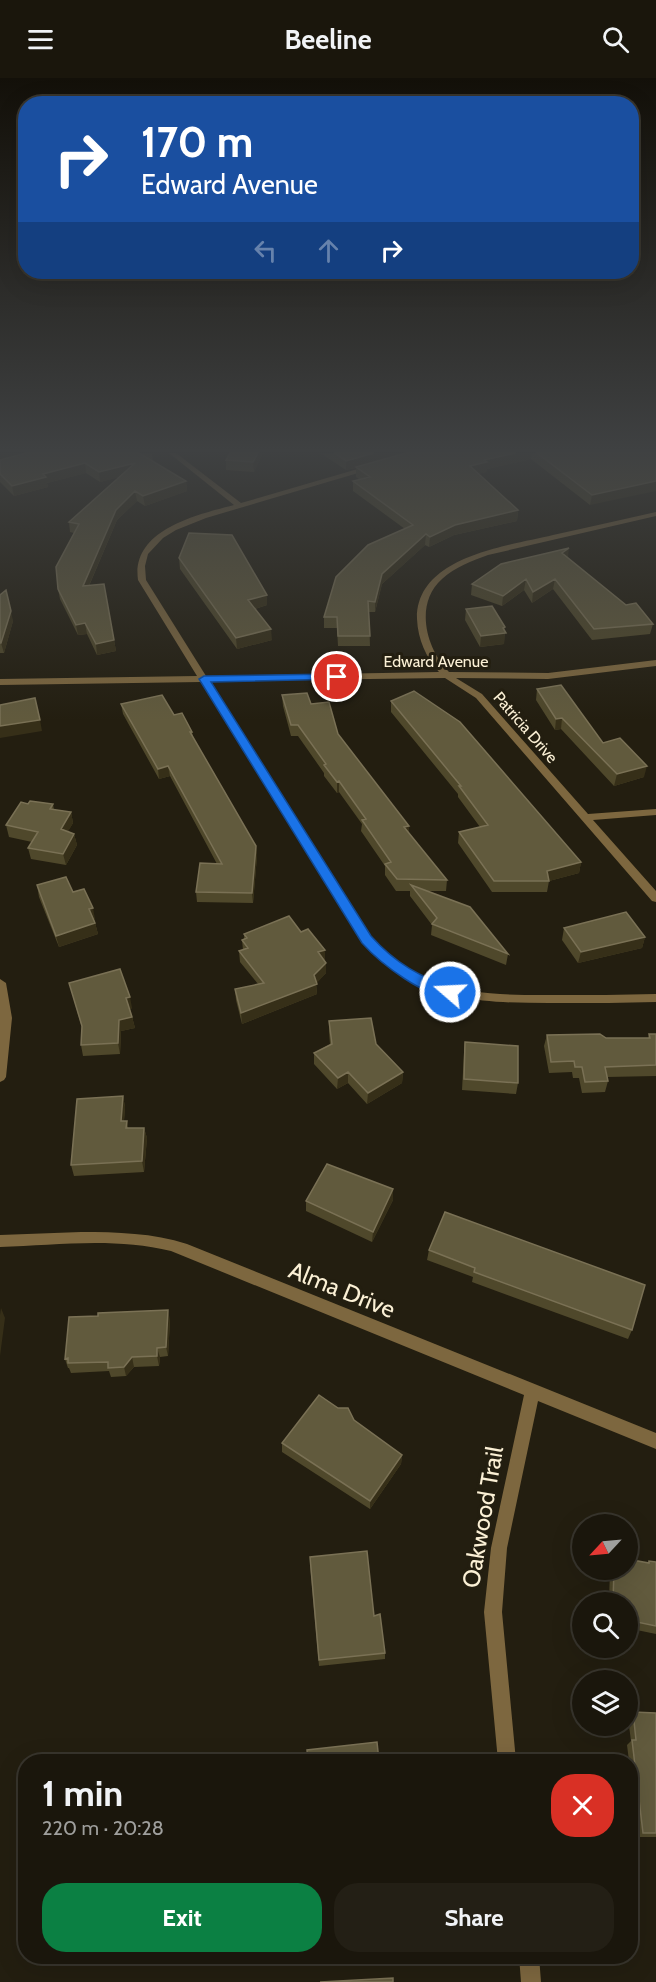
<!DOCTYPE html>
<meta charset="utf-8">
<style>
:root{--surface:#1a160c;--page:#231f15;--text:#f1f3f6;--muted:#9f9f9d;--line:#38352d;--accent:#0b8043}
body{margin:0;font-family:Cabin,sans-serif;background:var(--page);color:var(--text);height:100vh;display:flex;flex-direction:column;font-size:22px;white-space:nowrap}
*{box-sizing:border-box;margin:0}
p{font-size:20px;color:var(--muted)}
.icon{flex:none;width:33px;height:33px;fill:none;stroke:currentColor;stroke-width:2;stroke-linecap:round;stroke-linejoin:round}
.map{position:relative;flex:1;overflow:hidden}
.side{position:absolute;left:18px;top:1676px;width:620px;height:210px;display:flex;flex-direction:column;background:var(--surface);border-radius:24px;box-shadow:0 6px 24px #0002,0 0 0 2px var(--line)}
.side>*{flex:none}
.hud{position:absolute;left:18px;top:18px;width:621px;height:183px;border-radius:24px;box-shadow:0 6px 24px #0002,0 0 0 2px var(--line);background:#1a4fa0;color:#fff;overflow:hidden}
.needle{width:39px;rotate:244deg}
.controls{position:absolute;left:572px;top:1436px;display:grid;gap:12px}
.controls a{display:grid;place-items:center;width:66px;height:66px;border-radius:50%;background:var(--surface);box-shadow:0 6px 24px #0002,0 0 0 2px var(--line);font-size:30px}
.pin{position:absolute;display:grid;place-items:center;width:51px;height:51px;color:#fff;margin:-26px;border:3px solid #fff;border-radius:50%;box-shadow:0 2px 6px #0007}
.me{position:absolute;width:66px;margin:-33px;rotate:289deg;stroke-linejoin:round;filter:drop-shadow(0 0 4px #0008)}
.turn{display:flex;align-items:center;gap:21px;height:126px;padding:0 24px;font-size:27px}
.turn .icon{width:78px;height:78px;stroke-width:2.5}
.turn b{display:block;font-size:42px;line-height:51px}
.lanes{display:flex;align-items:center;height:57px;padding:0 24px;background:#0003;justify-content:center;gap:30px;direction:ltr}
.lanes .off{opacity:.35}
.round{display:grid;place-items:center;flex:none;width:63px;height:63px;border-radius:24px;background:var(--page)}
.headline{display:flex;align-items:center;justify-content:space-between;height:102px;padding:0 24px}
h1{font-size:36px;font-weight:700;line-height:45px}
.button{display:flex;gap:12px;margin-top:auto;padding:12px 24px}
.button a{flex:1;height:69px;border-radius:24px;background:var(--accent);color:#fff;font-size:24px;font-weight:700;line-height:69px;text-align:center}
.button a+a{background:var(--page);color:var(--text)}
header{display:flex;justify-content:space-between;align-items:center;height:78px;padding:0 24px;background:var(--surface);font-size:27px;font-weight:700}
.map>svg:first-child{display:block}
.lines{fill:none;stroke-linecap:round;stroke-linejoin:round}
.minor{fill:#7d673f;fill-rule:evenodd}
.wall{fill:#4f482b}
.shaded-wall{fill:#362f18}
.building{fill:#615a3d;stroke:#7a7155;stroke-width:1.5}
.route{fill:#1a73e8;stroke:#114b97;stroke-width:1.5}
.labels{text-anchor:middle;stroke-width:6;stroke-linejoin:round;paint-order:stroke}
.far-street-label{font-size:16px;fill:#fbf0d5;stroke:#231e10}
.near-street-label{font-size:24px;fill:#fbf0d5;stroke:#231e10}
</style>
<header><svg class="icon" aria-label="menu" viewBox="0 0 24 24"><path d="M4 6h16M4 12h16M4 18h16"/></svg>Beeline<svg class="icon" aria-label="search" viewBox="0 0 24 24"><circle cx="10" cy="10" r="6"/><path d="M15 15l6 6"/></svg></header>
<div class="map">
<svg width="656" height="1904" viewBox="0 0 656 1904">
<rect width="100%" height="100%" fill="#231e10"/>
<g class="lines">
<path class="minor" d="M169,375H176L241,425L368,388L375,390L206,440L176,452L163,460L148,476L145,488L146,502L206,598L439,594C426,579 418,562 417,541C416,478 508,468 553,457C588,449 622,442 656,434V438L488,477C472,483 455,489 442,501C414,526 426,571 449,594L548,595L656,582V588L548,601L456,600L482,616L588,736L656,731V737L593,742L656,813V824L652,823L476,620L445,600L210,603L370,859C389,877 409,893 433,903C471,918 515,917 555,917C589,917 622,917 656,916V924C624,925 592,925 560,925C507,925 452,926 404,899C388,890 375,877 362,865L201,604L0,607V601L197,598L138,502C131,452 196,437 234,427Z
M0,901L6,905L12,940L6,999L4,1002L0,1004Z
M81,1154C117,1154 153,1155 187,1166L656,1355V1371L538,1323L507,1470L502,1534L516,1683H498L484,1534L491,1470L524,1317L171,1173C115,1159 56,1167 0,1169V1157Z
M519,1878H539L541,1904H521Z"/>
</g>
<path class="wall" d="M0,375H151L152,376L153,383L186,403L187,413L145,428L137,423L117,442L89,508L114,562L116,573L97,577L87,556L78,557L60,521L58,511L74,455L70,454L69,444L119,399L100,404L86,395L47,405L48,409L14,418L0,404Z
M230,375H263L254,394L226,392V382Z
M320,375H656L590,427L531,381L487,391L486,394L478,396L518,432L517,443L454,457L429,469L425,467L382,506L375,534H369L370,568H338L337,550H324V539L405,451L353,413V403L360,402L356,399V390L346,392Z
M179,480L267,517V527L255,531L272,562L237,571L180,491Z
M568,480L626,527L653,546L650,556L592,562L553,511L532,525L524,512L502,528L471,517L472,506Z
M0,517L13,543L4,575H0Z
M466,531L505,549L504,566L480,569L465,542Z
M537,611L603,665L644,699L614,708L561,651L555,652L536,622Z
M282,617L311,626L338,656L409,755L447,802L446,813H427L508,876L506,887L431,857L432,847L410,818V813H396L385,797V788L361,753L362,746L339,714L337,715L324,698V695L298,658H291L283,628Z
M391,623L581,784L579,795L549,803L547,814H492L458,765L459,754L480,749L458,719V716L391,634Z
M121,626L174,637L192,654L193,659L256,768L257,778L253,825L197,824L196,814L217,786L170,698L159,701L123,636Z
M28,726H53L54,732L71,734L73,745L68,753L74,756L77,767L66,787L31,781L28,770L32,764L9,759L6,747Z
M37,807L73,814L95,841H94L98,856L59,869L39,819Z
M564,850L645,859L642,870L578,885L562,862Z
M301,854L325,872V882H324L326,895L316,905L317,916L242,946L236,922L235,911L258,906L240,884L239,873L243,872L242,862L244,861V856Z
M69,905L132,930L130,931L135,950L121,953L120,976L83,978L81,967L82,950Z
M329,943L376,966L403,994L402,1005L367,1026L348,1005L337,1011L314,986V975L330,966L329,954Z
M649,956H656V998L607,999L608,1003L605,1014L582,1015L579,1000H573L572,994L549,995L544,968L547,957L606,960H648Z
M465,964L518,1005L516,1016L462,1012L464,975Z
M123,1018L125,1029L124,1043H127L128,1050H144L147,1060L144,1094L74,1098L71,1087Z
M393,1122L372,1164L306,1133V1123Z
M429,1172L632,1252L628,1261L472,1204L473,1199L427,1182Z
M170,1242L168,1278L160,1279L159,1288L134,1289L126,1298L111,1299L109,1293L71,1295L69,1290H68L65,1281Z
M282,1365L402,1377L401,1386L370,1431L282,1374Z
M649,1483L656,1484V1556L627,1550V1524H609L610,1491H627L647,1485Z
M310,1486L374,1538L385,1575V1581L319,1588Z
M633,1634L656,1635V1759H638L630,1693V1683H629L627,1667L631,1663L628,1640Z"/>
<path class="shaded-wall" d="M0,375H35L0,384Z
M258,375H263L254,394L253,384Z
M374,375H409L346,392V383Z
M516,375H532L531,381L487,391L486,394L469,398L470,388L484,382Z
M85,385L86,395L47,405L48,409L14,418L12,408L43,396Z
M135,385L136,395L100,404L99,394Z
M186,403L187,413L145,428L143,418Z
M656,403V413L590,427L592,417Z
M135,413L137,423L117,442L84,519L83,508L116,432Z
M518,432L517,443L454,457L429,469L430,459L455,447Z
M426,456L425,467L382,506L375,534V524L382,496Z
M569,470L568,480L562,475Z
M526,501L524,512L502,528L503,518Z
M555,501L553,511L532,525L533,514Z
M267,517V527L249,533L248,522Z
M11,533L13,543L4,575L1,565Z
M85,545L87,556L78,557L76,547Z
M505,549L504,566L480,569L481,558Z
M271,551L272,562L237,571L236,560Z
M114,562L116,573L97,577L96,566Z
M562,640L561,651L555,652L556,641Z
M40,642L42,653L0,660V648Z
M168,688L170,698L159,701L158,691Z
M647,688L644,699L614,708L617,696Z
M339,703V714L337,715V704Z
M71,734L73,745L63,762L61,751Z
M409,748V759L404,749Z
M74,756L77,767L66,787L63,776Z
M256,768L257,778L253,825L252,815Z
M581,784L579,795L549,803L547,793Z
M93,830L95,841L91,842L89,831Z
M95,845L98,856L59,869L56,858Z
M645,859L642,870L578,885L581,874Z
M325,872V882L318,885V874Z
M326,885V895L316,906L317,916L242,946L241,935L314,897Z
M130,919L132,930L128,932L126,920Z
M132,939L135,950L121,953L120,976L118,965L119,942Z
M348,994V1005L337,1011L338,1000Z
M403,994L402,1005L367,1026L368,1015Z
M123,1018L125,1029L123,1054L121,1043Z
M144,1050L147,1060L144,1094L142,1083Z
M393,1111V1122L372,1164L373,1154Z
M1,1230L5,1240L0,1278V1237Z
M168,1232L170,1242L168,1278L166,1269Z
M157,1270L160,1279L159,1288L157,1278Z
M132,1279L134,1289L126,1298L124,1289Z
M402,1377L401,1386L370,1431V1423Z"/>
<path class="building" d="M26,375H139L186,403L143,418L135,413L116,432L83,508L104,506L114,562L96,566L85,545L76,547L58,511L56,489L79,446L69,444L135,385L99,394L85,385L43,396L46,399L12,408L0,396V382Z
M230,375H258L253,384L226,382Z
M335,375H374L346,383Z
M406,375H516L484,382L487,384L470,388L518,432L455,447L430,459L426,456L382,496L375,524L368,523L370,558H338L337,539H324L336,499L368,467L413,447L353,403L370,399L356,389Z
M537,375H656V403L592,417Z
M189,455L232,457L267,517L248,522L271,551L236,560L179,480Z
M569,470L562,475L626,527L636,525L653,546L594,551L555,501L533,514L526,501L503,518L472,506L501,486Z
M6,512L11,533L1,565H0V517Z
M492,528L505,549L503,550L506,555L481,558L466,531Z
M561,607L603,665L620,660L647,688L617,696L562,640L556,641L537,611Z
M414,613L460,644L581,784L547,793L549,803H494L459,754L488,747L459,708H461L391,623Z
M307,615L311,626L329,624L338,656L409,748L404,749L447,802L397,801L385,786L391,784L362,742L366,741L339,703L337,704L324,687L326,686L298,647H291L282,617Z
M162,617L174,637L182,635L192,654H190L256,768L252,815L196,814L200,785L222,786L168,688L158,691L121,626Z
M35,620L40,642L0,648V627Z
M30,723L53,726L50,731L71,734L61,751L74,756L63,776L28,770L38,754L6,747L21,724L28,726Z
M66,799L73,814L84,811L93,830L89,831L95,845L56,858L37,807Z
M411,807L470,829L508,876L432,846L437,840Z
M626,834L645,859L581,874L564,850Z
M289,838L301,854L308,851L325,872L318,874L326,885L314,897L317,906L241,935L235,911L264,905L239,873L248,870L242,862L247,860L244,856Z
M120,891L130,919L126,920L132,939L119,942L118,965L81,967L82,948L69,905Z
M371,940L376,966L403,994L368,1015L348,994L338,1000L314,975L332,966L329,943Z
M600,956L606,960H650L649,956H656V987L605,989L608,1003L585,1004L582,989H575L574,983L551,984L547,957Z
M465,964L518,968V1005L464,1001Z
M123,1018L121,1043H127L126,1050H144L142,1083L71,1087L77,1021Z
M327,1086L393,1111L373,1154L306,1123Z
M445,1134L645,1207L632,1252L474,1194L475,1190L429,1172Z
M168,1232L166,1269L157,1270V1278L132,1279L124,1289L108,1290V1284L68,1285V1280L65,1281L69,1239L98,1238V1235Z
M319,1317L338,1330H348L354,1342L402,1377L370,1423L282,1365Z
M367,1473L374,1538L380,1536L385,1575L319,1582L310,1479Z
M627,1481L649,1485V1483L656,1484V1548L627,1542V1524H613L614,1491H627Z
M633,1634L656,1635V1755H643L632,1662H636Z
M377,1664L379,1683H308L307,1672Z
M393,1900V1904H320Z"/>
<linearGradient id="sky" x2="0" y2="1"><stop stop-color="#131009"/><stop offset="0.58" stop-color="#3f4142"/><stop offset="1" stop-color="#3f4142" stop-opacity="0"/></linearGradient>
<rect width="656" height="642" fill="url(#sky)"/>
<path class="route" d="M337,596H340V601L211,604L371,858C395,885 421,900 455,910L457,914L455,917C429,925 378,883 362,865L199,601L204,598Z"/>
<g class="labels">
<g class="far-street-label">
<text x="436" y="589">Edward Avenue</text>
<text transform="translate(526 649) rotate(49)" y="6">Patricia Drive</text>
</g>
<g class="near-street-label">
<text transform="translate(342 1212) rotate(22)" y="8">Alma Drive</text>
<text transform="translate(483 1439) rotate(-80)" y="8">Oakwood Trail</text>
</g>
</g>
</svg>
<div class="controls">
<a><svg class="needle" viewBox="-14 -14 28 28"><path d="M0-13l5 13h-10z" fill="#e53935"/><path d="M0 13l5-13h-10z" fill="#9f9f9d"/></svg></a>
<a><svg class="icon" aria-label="search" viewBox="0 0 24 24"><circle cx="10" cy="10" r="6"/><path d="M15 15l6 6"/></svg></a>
<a><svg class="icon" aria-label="layers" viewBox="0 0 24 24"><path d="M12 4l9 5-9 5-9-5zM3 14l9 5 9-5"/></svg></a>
</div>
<div class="pin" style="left:337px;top:599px;background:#d93025"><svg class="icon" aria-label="arrive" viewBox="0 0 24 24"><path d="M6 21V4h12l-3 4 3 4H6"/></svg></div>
<svg class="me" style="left:450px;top:914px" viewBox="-20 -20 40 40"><circle r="17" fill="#1a73e8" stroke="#fff" stroke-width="3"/><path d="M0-11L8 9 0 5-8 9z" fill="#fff"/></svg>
<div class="hud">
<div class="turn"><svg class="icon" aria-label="right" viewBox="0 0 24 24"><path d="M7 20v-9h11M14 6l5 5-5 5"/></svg><div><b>170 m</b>Edward Avenue</div></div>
<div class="lanes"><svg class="icon off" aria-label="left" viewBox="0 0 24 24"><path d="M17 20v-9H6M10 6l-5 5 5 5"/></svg><svg class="icon off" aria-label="ahead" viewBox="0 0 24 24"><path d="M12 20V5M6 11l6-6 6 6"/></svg><svg class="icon" aria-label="right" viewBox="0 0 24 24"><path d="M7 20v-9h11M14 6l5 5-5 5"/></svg></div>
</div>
<section class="side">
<div class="headline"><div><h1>1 min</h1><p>220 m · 20:28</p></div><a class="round" style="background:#d93025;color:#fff"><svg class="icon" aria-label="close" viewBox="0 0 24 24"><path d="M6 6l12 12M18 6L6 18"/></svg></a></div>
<div class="button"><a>Exit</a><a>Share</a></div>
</section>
</div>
